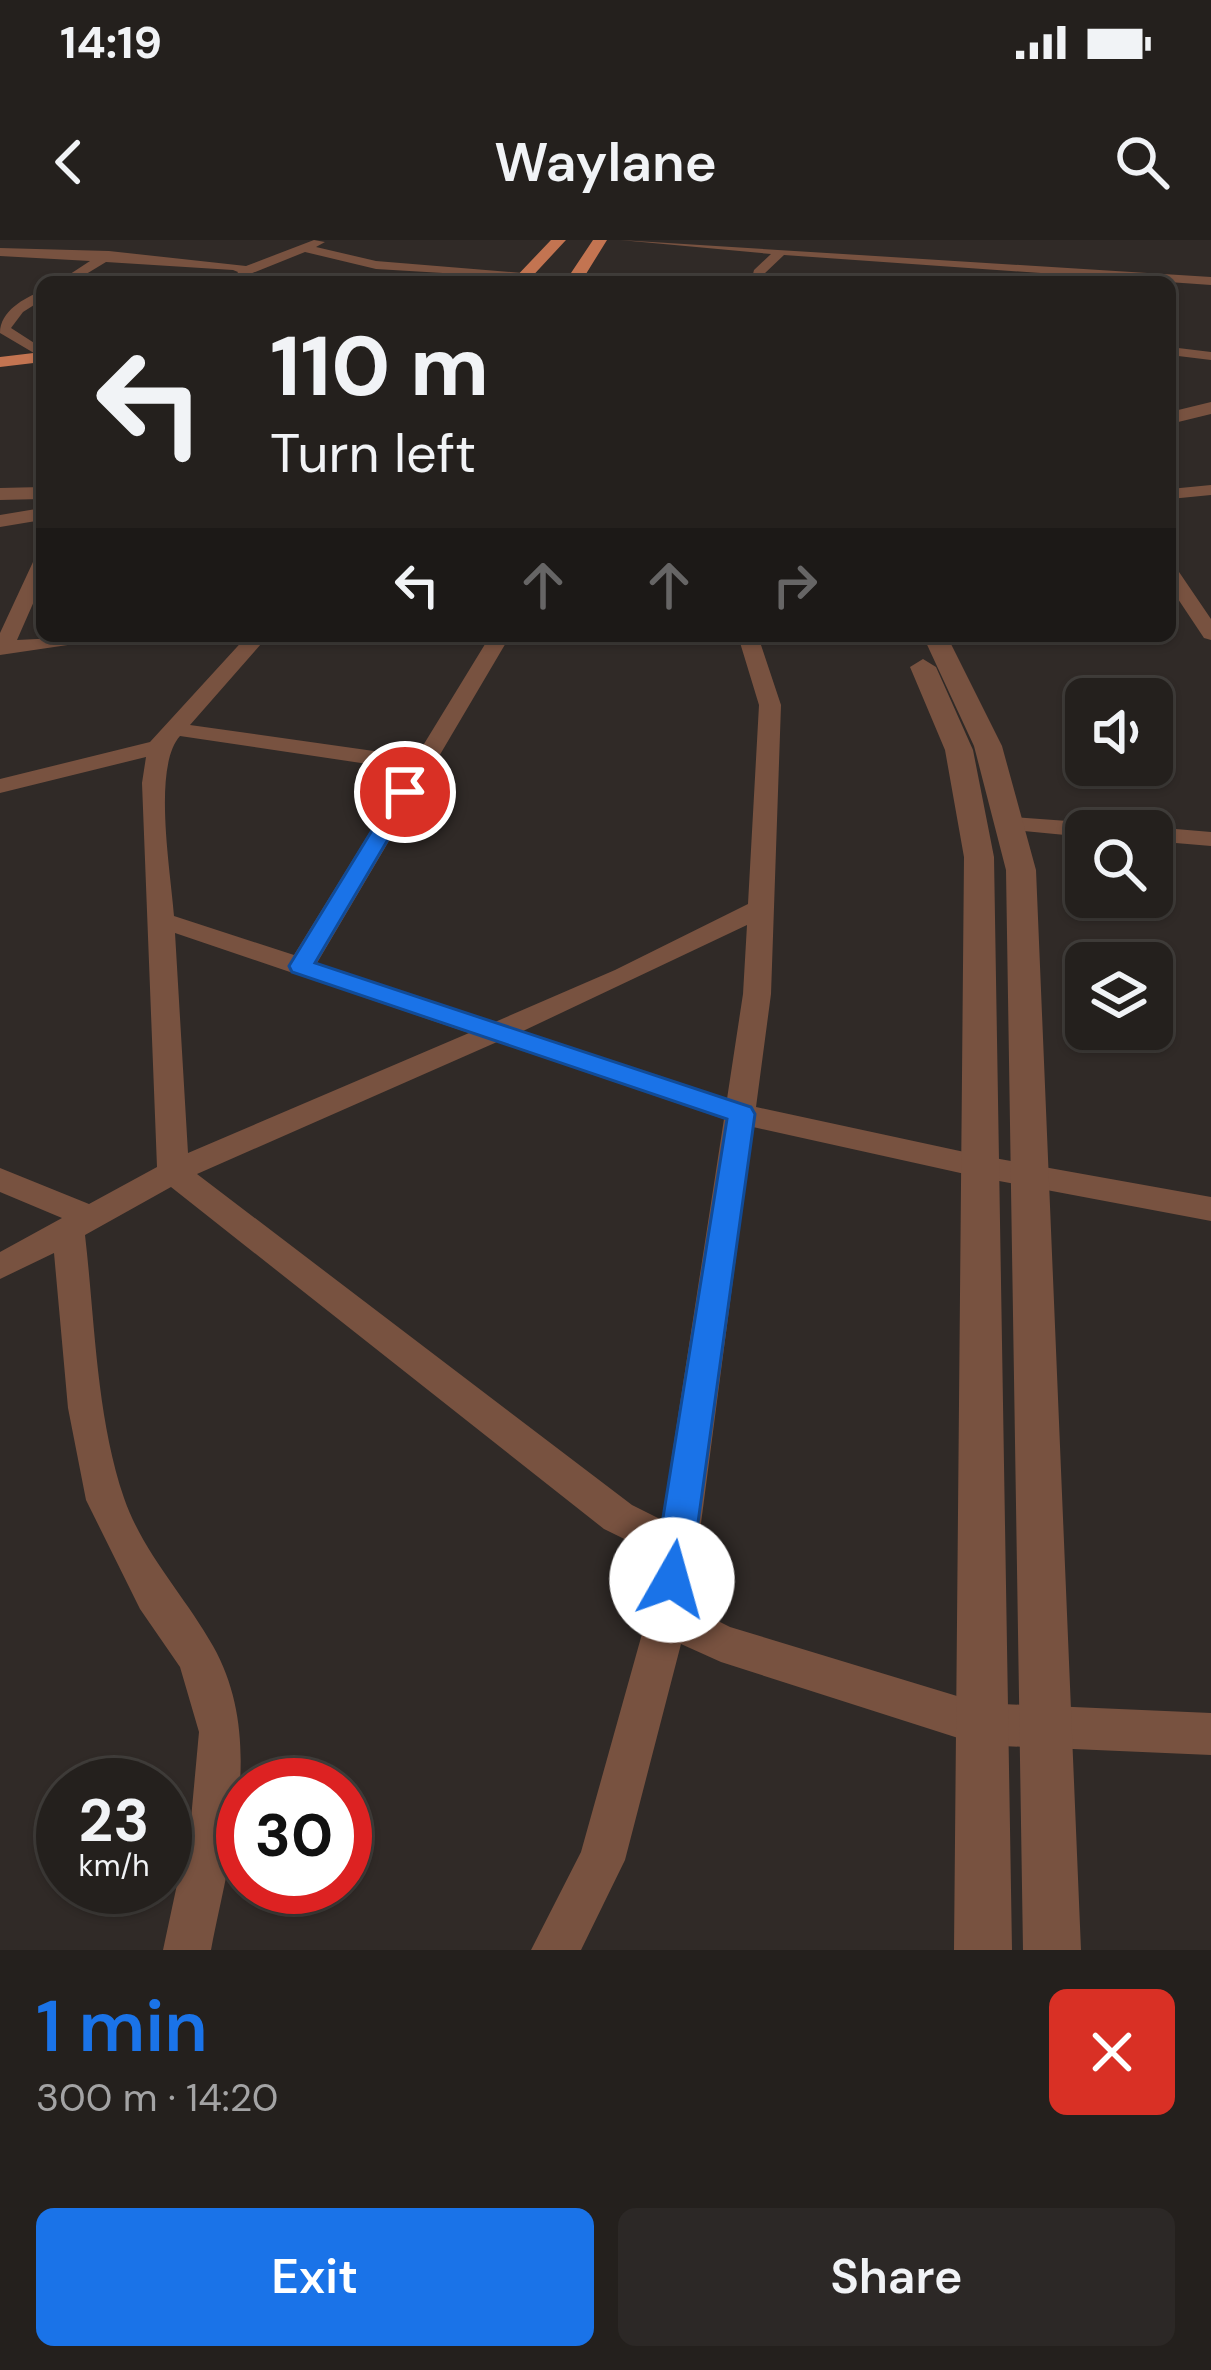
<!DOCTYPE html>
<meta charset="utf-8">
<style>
:root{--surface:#24201d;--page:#2c2826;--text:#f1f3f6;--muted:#a3a3a4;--line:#413e3b;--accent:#1a73e8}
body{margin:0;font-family:"DM Sans",sans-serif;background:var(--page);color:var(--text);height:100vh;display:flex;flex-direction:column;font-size:45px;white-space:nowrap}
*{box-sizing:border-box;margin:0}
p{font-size:39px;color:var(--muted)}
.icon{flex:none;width:66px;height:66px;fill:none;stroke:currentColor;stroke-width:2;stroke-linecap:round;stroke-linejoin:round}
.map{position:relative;height:1710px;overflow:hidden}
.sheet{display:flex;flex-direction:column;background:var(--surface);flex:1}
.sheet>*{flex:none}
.top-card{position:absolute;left:36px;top:36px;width:1140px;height:366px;border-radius:18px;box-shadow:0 3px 9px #0004,0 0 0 3px var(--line);background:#24201d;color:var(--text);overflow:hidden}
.tools{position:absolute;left:1065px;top:438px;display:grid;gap:24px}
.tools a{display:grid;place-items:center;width:108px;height:108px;border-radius:18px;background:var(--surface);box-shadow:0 3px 9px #0004,0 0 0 3px var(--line);font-size:60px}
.speed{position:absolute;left:36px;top:1518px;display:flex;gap:24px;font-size:60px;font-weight:700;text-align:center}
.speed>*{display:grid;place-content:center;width:156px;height:156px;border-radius:50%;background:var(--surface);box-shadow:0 3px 9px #0004,0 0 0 3px var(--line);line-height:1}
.speed small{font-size:30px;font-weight:400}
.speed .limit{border:18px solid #d22;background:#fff;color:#111}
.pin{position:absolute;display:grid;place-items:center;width:102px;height:102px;color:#fff;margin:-51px;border:6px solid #fff;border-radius:50%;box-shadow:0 3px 12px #0007}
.me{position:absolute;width:132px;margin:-66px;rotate:7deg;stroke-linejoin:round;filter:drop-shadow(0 0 9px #0008)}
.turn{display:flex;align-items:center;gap:42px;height:252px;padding:0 36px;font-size:54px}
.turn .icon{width:156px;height:156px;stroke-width:2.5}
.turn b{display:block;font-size:84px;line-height:102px}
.lanes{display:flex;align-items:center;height:114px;padding:0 36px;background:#0003;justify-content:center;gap:60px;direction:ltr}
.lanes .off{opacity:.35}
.round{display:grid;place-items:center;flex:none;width:126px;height:126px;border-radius:18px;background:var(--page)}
.head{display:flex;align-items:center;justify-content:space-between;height:204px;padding:0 36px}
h1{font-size:72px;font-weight:600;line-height:90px;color:var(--accent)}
.primary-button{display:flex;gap:24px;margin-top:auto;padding:24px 36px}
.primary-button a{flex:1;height:138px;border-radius:18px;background:var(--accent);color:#fff;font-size:48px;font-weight:600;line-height:138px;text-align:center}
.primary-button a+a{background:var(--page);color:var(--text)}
.status{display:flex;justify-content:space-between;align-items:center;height:84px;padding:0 60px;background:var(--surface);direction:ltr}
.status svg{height:33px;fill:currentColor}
header{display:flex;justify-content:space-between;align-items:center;height:156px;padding:0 36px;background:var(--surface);font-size:54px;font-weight:600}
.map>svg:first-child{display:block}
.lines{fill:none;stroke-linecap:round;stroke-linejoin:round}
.minor{fill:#785240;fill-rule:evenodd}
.tertiary{fill:#785240;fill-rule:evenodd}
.primary{fill:#c37451;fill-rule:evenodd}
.route{fill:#1a73e8;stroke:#114b97;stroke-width:3}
</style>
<div class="status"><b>14:19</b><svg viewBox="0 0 49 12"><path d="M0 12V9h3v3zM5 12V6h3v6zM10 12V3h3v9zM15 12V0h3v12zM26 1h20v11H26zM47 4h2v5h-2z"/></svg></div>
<header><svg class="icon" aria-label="back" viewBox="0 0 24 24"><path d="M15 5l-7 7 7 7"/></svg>Waylane<svg class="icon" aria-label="search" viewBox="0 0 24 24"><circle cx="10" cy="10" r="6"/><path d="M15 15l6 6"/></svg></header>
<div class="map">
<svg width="1211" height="1710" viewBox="0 0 1211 1710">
<rect width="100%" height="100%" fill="#302a27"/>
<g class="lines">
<path class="minor" d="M314,0L325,2L316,7L376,21L534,34L528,38L376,29L305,12L250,34L244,42H232L238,32L233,30L106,22L73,42H58L90,21L0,16V8L109,11L246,26Z
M620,0L1211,37V45L784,15L764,34L763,42H751L754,30L771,14Z
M42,51V60L23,72L11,88L42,108L39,116L0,93C0,71 24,58 42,51Z
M1170,107L1211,112V120L1170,115Z
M1211,245V255L1170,259V249Z
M42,316V343L17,400L98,396L88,402L0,415V393L33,322Z
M1170,327L1177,329L1211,379V400L1204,398L1170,347Z
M247,396H268L190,485L416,517L490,396H510L317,723L495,782L615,730L748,664L759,465L738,396H758L781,465L771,754L756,867L983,916L1211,957V981L983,938L753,887L690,1367L730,1387L980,1463L1211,1473V1515L980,1505L721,1422L681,1404L625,1620L581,1710H531L581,1612L647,1376L657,1315L604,1289L171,947L85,995C95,1081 96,1175 124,1258C143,1313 185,1356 213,1406C266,1500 230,1611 211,1710H163L191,1579L199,1492L180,1427L140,1369L86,1260L68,1168L54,1013L0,1039V1012L62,978L0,952V928L89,964L157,927L142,543L146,517L0,553V539L150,502ZM180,496L408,530L294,715L174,676C171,633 152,527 180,496ZM747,685L743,754L727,859L523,791ZM175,693L469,793L188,913ZM497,802L724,879L662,1280L632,1265L197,934Z
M1011,577L1109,584L1121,591H1086V597L1002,589L999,584Z
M1152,587L1211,592V606L1152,601V591H1142Z"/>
<path class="tertiary" d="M1211,162V174L1170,184V172Z
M42,247V259L0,260V248Z
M42,268V280L0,287V275Z
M923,396H947L1002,506L1036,630L1081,1710H1023L1006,630L974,506Z
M923,419L936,427L973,510L994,617L1012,1710H954L964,617L945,510L910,427Z"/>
<path class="primary" d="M551,0H566L527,42H511Z
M593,0H607L581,42H565Z
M42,112V122L0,127V117Z"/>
</g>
<path class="route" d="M398,548L416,552L315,723L751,867L755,874L690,1340L685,1352L672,1357L659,1352L653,1340L727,879L292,732L289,726Z"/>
</svg>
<div class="tools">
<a><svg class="icon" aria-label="sound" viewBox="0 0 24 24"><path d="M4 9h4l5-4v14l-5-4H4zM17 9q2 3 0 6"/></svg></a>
<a><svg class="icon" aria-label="search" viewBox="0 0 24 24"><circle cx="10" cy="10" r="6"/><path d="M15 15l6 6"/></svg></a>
<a><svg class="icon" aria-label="layers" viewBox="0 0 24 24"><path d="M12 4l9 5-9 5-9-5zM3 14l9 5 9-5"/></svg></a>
</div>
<div class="speed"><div>23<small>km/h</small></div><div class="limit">30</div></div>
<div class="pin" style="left:405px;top:552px;background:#d93025"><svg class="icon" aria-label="arrive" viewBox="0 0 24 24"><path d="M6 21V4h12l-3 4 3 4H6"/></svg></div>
<svg class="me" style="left:672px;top:1340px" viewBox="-20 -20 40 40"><circle r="19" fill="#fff"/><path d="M0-13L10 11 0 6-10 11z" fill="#1a73e8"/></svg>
<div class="top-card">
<div class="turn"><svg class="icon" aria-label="left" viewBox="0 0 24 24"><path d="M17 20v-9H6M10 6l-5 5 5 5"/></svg><div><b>110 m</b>Turn left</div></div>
<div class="lanes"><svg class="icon" aria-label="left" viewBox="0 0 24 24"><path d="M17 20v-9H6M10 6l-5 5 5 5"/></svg><svg class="icon off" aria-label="ahead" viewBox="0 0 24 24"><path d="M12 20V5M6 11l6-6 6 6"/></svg><svg class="icon off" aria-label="ahead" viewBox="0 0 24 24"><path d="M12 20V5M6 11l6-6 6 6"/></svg><svg class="icon off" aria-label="right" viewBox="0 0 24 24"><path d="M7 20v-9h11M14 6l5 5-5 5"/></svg></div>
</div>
</div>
<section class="sheet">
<div class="head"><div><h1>1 min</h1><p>300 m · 14:20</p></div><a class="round" style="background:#d93025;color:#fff"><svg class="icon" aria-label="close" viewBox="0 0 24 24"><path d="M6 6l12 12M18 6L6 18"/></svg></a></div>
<div class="primary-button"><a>Exit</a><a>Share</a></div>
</section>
